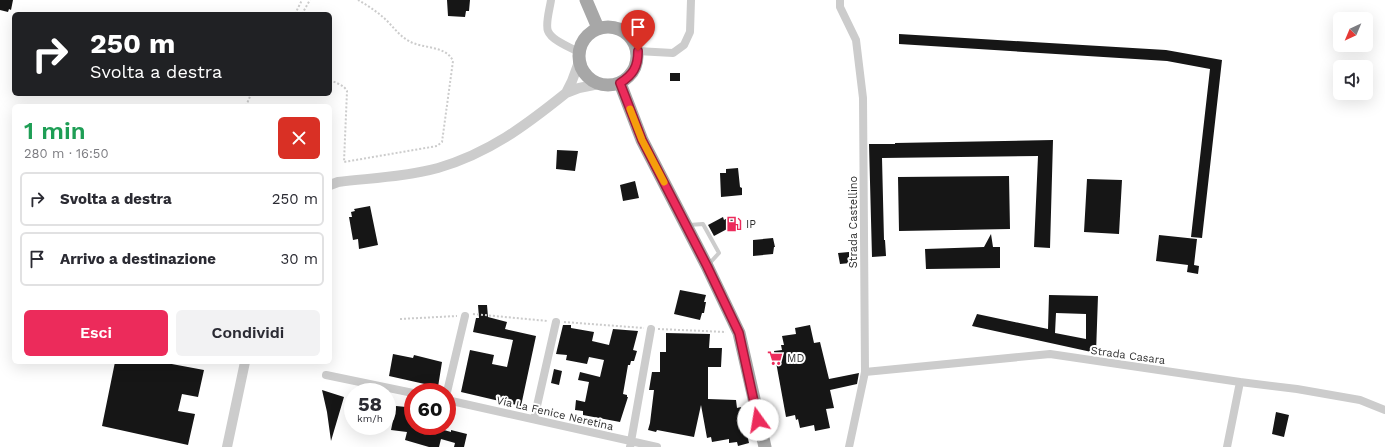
<!DOCTYPE html>
<html lang="it">
<meta charset="utf-8">
<style>
:root{--surface:#fff;--page:#f2f2f3;--text:#2b2b33;--muted:#7c7c81;--line:#e1e1e2;--accent:#ec2b5b}
body{margin:0;font-family:"Work Sans",sans-serif;background:var(--page);color:var(--text);height:100vh;display:flex;flex-direction:column;font-size:15px;white-space:nowrap}
*{box-sizing:border-box;margin:0}
p{font-size:13px;color:var(--muted)}
.icon{flex:none;width:22px;height:22px;fill:none;stroke:currentColor;stroke-width:2;stroke-linecap:round;stroke-linejoin:round}
.map{position:relative;flex:1;overflow:hidden}
.side{position:absolute;left:12px;top:104px;width:320px;height:260px;display:flex;flex-direction:column;background:var(--surface);border-radius:6px;box-shadow:0 4px 16px #0002}
.side>*{flex:none}
.guide{position:absolute;left:12px;top:12px;width:320px;height:84px;border-radius:6px;box-shadow:0 4px 16px #0002;background:#202124;color:#fff;overflow:hidden}
.needle{width:26px;rotate:224deg}
.buttons{position:absolute;left:1333px;top:12px;display:grid;gap:8px}
.buttons a{display:grid;place-items:center;width:40px;height:40px;border-radius:6px;background:var(--surface);box-shadow:0 4px 16px #0002;font-size:20px}
.speed{position:absolute;left:344px;top:383px;display:flex;gap:8px;font-size:20px;font-weight:700;text-align:center}
.speed>*{display:grid;place-content:center;width:52px;height:52px;border-radius:50%;background:var(--surface);box-shadow:0 4px 16px #0002;line-height:1}
.speed small{font-size:10px;font-weight:400}
.speed .limit{border:6px solid #d22;background:#fff;color:#111}
.pin{position:absolute;display:grid;place-items:center;width:34px;height:34px;color:#fff;margin:-41px -17px;border-radius:50% 50% 50% 0;rotate:-45deg;box-shadow:0 0 4px #0007}
.pin .icon{rotate:45deg}
.me{position:absolute;width:44px;margin:-22px;rotate:347deg;stroke-linejoin:round;filter:drop-shadow(0 0 3px #0008)}
.turn{display:flex;align-items:center;gap:14px;height:84px;padding:0 12px;font-size:18px}
.turn .icon{width:52px;height:52px;stroke-width:2.5}
.turn b{display:block;font-size:28px;line-height:34px}
.round{display:grid;place-items:center;flex:none;width:42px;height:42px;border-radius:6px;background:var(--page)}
.overview{display:flex;align-items:center;justify-content:space-between;height:68px;padding:0 12px}
h1{font-size:24px;font-weight:600;line-height:30px;color:#1e9e55}
.button{display:flex;gap:8px;margin-top:auto;padding:8px 12px}
.button a{flex:1;height:46px;border-radius:6px;background:var(--accent);color:#fff;font-size:16px;font-weight:600;line-height:46px;text-align:center}
.button a+a{background:var(--page);color:var(--text)}
ul{padding:0;list-style:none}
li{display:flex;align-items:center;gap:12px;height:54px;margin:0 8px 6px;padding:0 4px;border:2px solid var(--line);border-radius:6px}
li div{flex:1}
li b{display:block;font-size:15px}
li em{font-style:normal}
.map>svg:first-child{display:block}
.building{fill:#161616;fill-rule:evenodd}
.lines{fill:none;stroke-linecap:round;stroke-linejoin:round}
.path{stroke:#ccc;stroke-width:2;stroke-dasharray:2 2;stroke-linecap:butt}
.service{stroke:#ccc;stroke-width:4}
.minor{stroke:#ccc;stroke-width:8}
.tertiary{stroke:#ccc;stroke-width:10}
.primary{stroke:#a7a7a7;stroke-width:13}
.route-casing{stroke:#991c3b;stroke-width:10}
.route{stroke:#ec2b5b;stroke-width:7}
.slow{stroke:#f59e0b;stroke-width:7}
.labels{text-anchor:middle;stroke-width:4;stroke-linejoin:round;paint-order:stroke}
.street-label{font-size:11px;fill:#2f2f2f;stroke:#fff}
.poi-label{font-size:11px;fill:#2f2f2f;stroke:#fff;text-anchor:start}
</style>
<div class="map">
<svg width="1385" height="447" viewBox="0 0 1385 447">
<rect width="100%" height="100%" fill="#fff"/>
<path class="building" d="M0,0H13L11,10L9,9L8,12L0,10Z
M447,0H470L469,11H466L465,17L448,16Z
M899,34L1166,50L1222,60L1202,238L1191,237L1210,69L1167,61L899,44Z
M670,73H680V81H670Z
M1053,140L1050,248L1034,247L1038,156L882,158L884,240H885L886,256L872,257L869,144H895V143Z
M557,150L578,151L575,171L556,169Z
M738,168L740,187L742,188V195L721,197L720,173H726V169Z
M1009,176L1010,229L899,231L898,177Z
M1087,179L1122,180L1119,234L1084,232Z
M635,181L639,198L623,201L620,185Z
M370,206L378,245L359,249L358,239L353,240L349,217H352L351,212L355,211L354,209Z
M731,216L737,226V229L731,232L729,228L714,236L708,225L723,217L724,220Z
M991,234L993,247H1000V268L926,269L925,249L984,247Z
M1159,235L1197,239L1194,265L1199,266L1198,274L1187,272L1188,265L1156,261Z
M773,238L775,247H774L773,254L753,256V240Z
M849,252L850,263L840,264L838,253Z
M680,290L706,295L704,302H706L704,313H702L700,320L674,314Z
M1049,295L1098,296L1096,353L972,326L977,314L1048,329ZM1056,313L1086,314V339L1055,333Z
M478,305H487L488,317L507,322L505,329L536,336L521,406L461,392L470,350L494,355L492,364L507,367L513,340L473,332L476,318H479Z
M563,325H571V328L594,332L592,341L609,345L613,329L638,331L633,350L637,351L634,361H631L630,365H628L623,394L627,395V397H628L620,422L583,415V411L575,410L576,400L585,402L589,382L578,380L580,372L600,377L604,360L589,357L587,364L566,360L567,355L556,354Z
M810,325L814,343L820,342L829,379L859,373L857,384L830,390L834,408L826,409L830,428L815,431L814,425L800,428L798,419L796,420L795,415L786,417L774,351L782,350L781,345H784L782,336L796,334L795,328Z
M666,333L710,334L709,348H722L721,367H708V399L736,400L737,408L741,407L749,443L738,446L737,442L729,443V439L712,442L711,437L707,438L701,405L694,437L657,430L656,432L648,430L650,423L654,390H649L652,372H660V352H666Z
M393,354L413,358L414,355L442,362L438,387L389,376Z
M115,362H161L204,370L198,397L182,394L178,411L195,414L188,445L102,426Z
M554,369L562,371L559,385L551,383Z
M322,390L344,397L331,441L327,412Z
M408,398H413V426H430L451,432V430L467,434L464,447H454L455,443L441,439L439,447H429L405,440L407,432L391,430L396,406L406,407Z
M1276,412L1289,415L1284,437L1272,434Z"/>
<g class="lines">
<path class="path" d="M295,14L302,0
M302,14L310,0
M330,80C336,83 344,85 347,91L344,162L437,146L442,142L453,61C446,45 422,49 409,41C399,36 392,25 384,18C376,11 367,5 358,0
M246,106L251,94
M473,314L548,321
M400,319L457,316
M564,322L644,328
M658,329L726,332"/>
<path class="service" d="M689,225L703,224L719,253L709,264"/>
<path class="minor" d="M551,0C550,8 545,24 548,31C551,40 571,48 579,52
M840,0V7L856,40L863,98L865,372L849,447
M637,51L673,53L684,45L690,32L691,0
M865,372L1050,354L1240,382L1297,389L1360,400L1385,410
M326,375L413,393
M447,392L465,316
M447,400L657,447
M534,419L556,322
M630,447L651,329
M1227,447L1240,382"/>
<path class="tertiary" d="M579,62L572,81L566,93L579,88L599,84
M330,185L338,182C371,178 405,177 438,168C489,153 525,126 566,93
M227,447L245,362"/>
<path class="primary" d="M586,0L598,28
M579 56a29 29 0 1 1 58 0a29 29 0 1 1-58 0Z
M620,83L642,140L707,266L739,333L765,447"/>
</g>
<g class="lines">
<g class="route-casing">
<path id="route" d="M638,51C638,67 633,75 620,83L642,140L707,266L739,333L758,420"/>
</g>
<use href="#route" class="route"/>
<path class="slow" d="M630,109L642,140L664,182"/>
</g>
<defs>
<g id="fuel-bare" transform="scale(1.2)"><path d="M-5.5-6h7V0h2V4h1.3V-2.5L3-4.5l.8-.8L6-3V5H2.5V1h-1V6h-7ZM-4.2-4.7v3.2H.2V-4.7Z" fill="#ec2b5b" stroke="#fff" stroke-width="2.5" paint-order="stroke"/></g>
<g id="supermarket-bare" transform="scale(1.2)"><path d="M-6-5.5h2.5l.6 2H6L4.5 2H-2.5L-4.4-4H-6ZM-1.5 3.2a1.3 1.3 0 1 0 .1 0ZM3 3.2a1.3 1.3 0 1 0 .1 0Z" fill="#ec2b5b" stroke="#fff" stroke-width="2.5" paint-order="stroke"/></g>
</defs>
<g fill-rule="evenodd">
<use href="#fuel-bare" x="734" y="224"/>
<use href="#supermarket-bare" x="775" y="358"/>
</g>
<g class="labels">
<g class="street-label">
<text transform="translate(853 222) rotate(-90)" y="4">Strada Castellino</text>
<text transform="translate(1128 355) rotate(8)" y="4">Strada Casara</text>
<text transform="translate(555 413) rotate(13)" y="4">Via La Fenice Neretina</text>
</g>
<g class="poi-label">
<text x="746" y="228">IP</text>
<text x="787" y="362">MD</text>
</g>
</g>
</svg>
<div class="buttons">
<a><svg class="needle" viewBox="-14 -14 28 28"><path d="M0-13l5 13h-10z" fill="#e53935"/><path d="M0 13l5-13h-10z" fill="#7c7c81"/></svg></a>
<a><svg class="icon" aria-label="sound" viewBox="0 0 24 24"><path d="M4 9h4l5-4v14l-5-4H4zM17 9q2 3 0 6"/></svg></a>
</div>
<div class="speed"><div>58<small>km/h</small></div><div class="limit">60</div></div>
<div class="pin" style="left:638px;top:51px;background:#d93025"><svg class="icon" aria-label="arrive" viewBox="0 0 24 24"><path d="M6 21V4h12l-3 4 3 4H6"/></svg></div>
<svg class="me" style="left:758px;top:420px" viewBox="-20 -20 40 40"><circle r="19" fill="#fff"/><path d="M0-13L10 11 0 6-10 11z" fill="#ec2b5b"/></svg>
<div class="guide">
<div class="turn"><svg class="icon" aria-label="right" viewBox="0 0 24 24"><path d="M7 20v-9h11M14 6l5 5-5 5"/></svg><div><b>250 m</b>Svolta a destra</div></div>
</div>
<section class="side">
<div class="overview"><div><h1>1 min</h1><p>280 m · 16:50</p></div><a class="round" style="background:#d93025;color:#fff"><svg class="icon" aria-label="close" viewBox="0 0 24 24"><path d="M6 6l12 12M18 6L6 18"/></svg></a></div>
<ul>
<li><svg class="icon" aria-label="right" viewBox="0 0 24 24"><path d="M7 20v-9h11M14 6l5 5-5 5"/></svg><div><b>Svolta a destra</b></div><em>250 m</em></li>
<li><svg class="icon" aria-label="arrive" viewBox="0 0 24 24"><path d="M6 21V4h12l-3 4 3 4H6"/></svg><div><b>Arrivo a destinazione</b></div><em>30 m</em></li>
</ul>
<div class="button"><a>Esci</a><a>Condividi</a></div>
</section>
</div>
